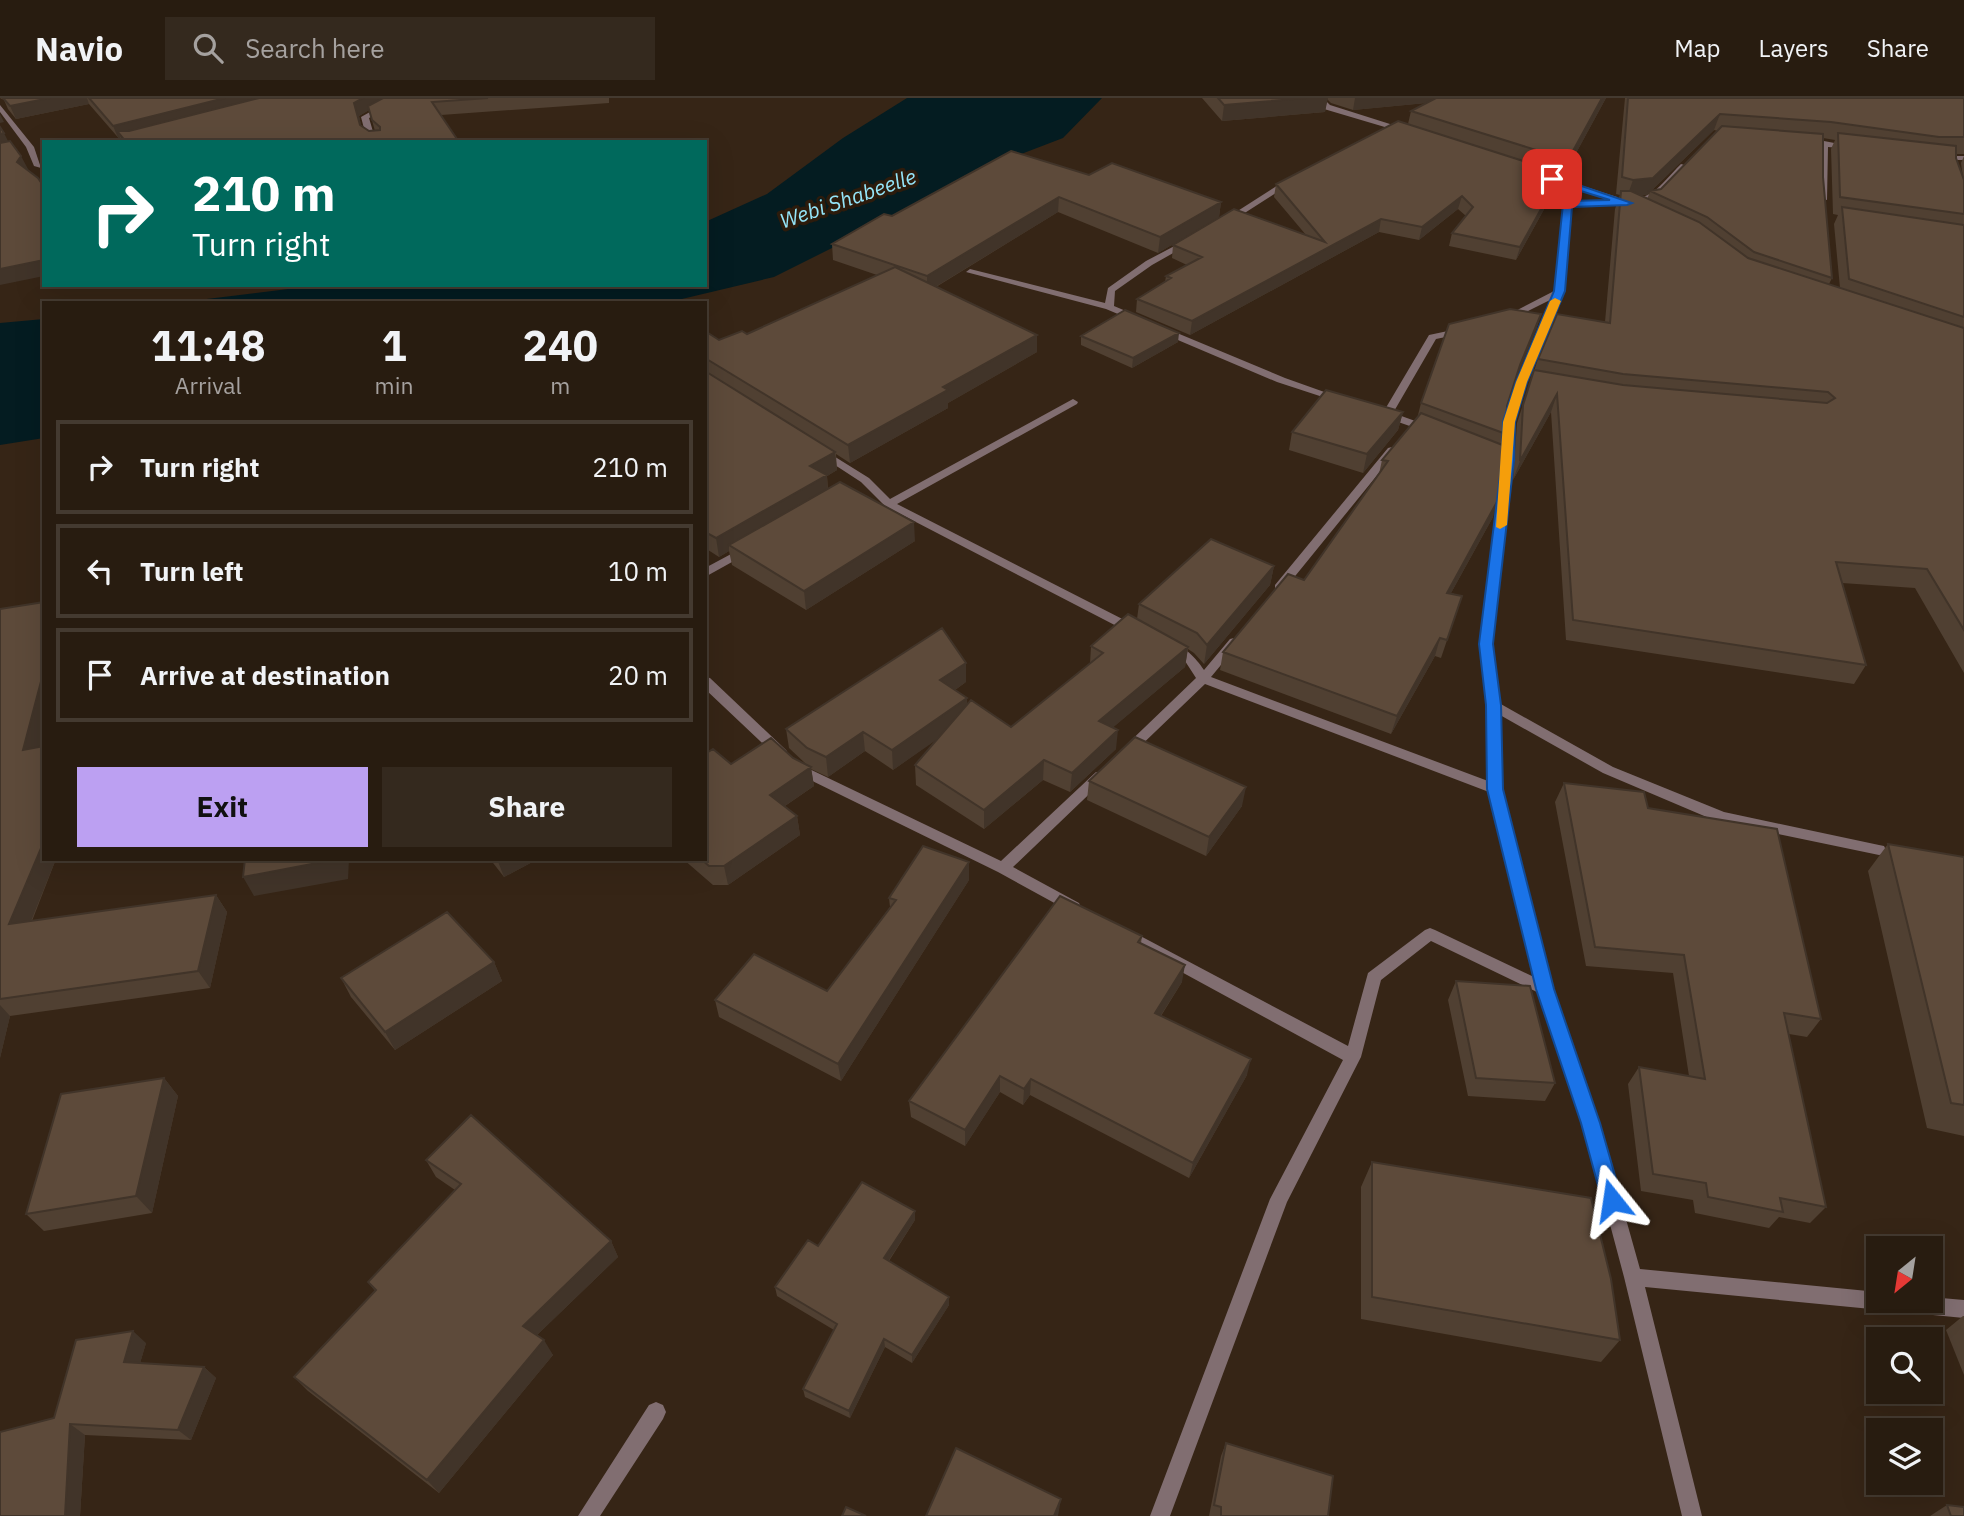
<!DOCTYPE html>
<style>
:root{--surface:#281c10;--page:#34291e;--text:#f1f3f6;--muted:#a5a19f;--line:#443a30;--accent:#bca0f2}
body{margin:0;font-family:"IBM Plex Sans",sans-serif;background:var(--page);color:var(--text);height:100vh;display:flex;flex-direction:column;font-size:26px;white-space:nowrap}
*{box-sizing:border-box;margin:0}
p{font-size:23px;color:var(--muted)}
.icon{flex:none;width:38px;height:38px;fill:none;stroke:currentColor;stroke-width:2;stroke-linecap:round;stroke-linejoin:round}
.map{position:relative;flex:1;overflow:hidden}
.drawer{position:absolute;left:42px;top:203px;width:665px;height:560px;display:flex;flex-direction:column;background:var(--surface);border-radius:0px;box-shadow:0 7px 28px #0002,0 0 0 2px var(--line)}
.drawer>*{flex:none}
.guide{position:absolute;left:42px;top:42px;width:665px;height:147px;border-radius:0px;box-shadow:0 7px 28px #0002,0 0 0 2px var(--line);background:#00695c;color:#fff;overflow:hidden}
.needle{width:46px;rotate:210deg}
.buttons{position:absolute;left:1866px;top:1138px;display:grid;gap:14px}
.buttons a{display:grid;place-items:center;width:77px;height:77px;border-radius:0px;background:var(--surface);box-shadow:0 7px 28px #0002,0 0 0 2px var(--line);font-size:35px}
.pin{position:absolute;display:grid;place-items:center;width:60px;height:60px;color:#fff;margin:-30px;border-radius:14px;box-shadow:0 4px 10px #0006}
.me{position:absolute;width:77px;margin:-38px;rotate:345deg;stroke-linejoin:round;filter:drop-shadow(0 0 5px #0008)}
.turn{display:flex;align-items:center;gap:24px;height:147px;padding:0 35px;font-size:32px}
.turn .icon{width:91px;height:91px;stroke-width:2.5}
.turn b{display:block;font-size:49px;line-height:60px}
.eta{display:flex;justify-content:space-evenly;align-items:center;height:119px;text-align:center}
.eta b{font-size:42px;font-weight:700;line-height:49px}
.primary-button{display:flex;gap:14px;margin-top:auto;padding:14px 35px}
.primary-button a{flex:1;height:80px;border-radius:0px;background:var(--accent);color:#111;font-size:28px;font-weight:700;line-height:80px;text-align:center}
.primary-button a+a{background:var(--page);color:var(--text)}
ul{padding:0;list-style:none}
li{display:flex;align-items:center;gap:21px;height:94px;margin:0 14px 10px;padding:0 21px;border:4px solid var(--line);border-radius:0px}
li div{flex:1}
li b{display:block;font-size:26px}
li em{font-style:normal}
header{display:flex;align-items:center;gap:42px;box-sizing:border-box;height:98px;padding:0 35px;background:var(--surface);border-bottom:2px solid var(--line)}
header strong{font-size:33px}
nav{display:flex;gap:38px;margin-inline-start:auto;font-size:24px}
.search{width:490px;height:63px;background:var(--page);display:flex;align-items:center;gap:18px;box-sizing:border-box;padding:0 24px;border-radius:0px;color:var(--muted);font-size:26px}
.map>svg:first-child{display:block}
.water{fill:#041c21}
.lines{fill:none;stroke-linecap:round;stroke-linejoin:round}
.minor{fill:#816e71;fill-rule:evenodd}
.wall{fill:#504032;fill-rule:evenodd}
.shaded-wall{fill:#413429}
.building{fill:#5d4a3a;stroke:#413429;stroke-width:2}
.route{fill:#1a73e8;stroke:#114b97;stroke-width:2}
.slow{fill:#f59e0b}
.labels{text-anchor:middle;stroke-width:7;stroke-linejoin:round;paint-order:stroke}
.far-water-label{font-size:21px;font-style:italic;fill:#95e5f9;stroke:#2c1b0c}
</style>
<header>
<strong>Navio</strong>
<div class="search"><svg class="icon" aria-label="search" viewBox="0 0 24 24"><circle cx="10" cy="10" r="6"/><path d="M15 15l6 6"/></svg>Search here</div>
<nav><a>Map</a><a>Layers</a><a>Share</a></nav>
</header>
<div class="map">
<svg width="1964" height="1418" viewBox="0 0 1964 1418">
<rect width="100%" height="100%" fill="#362516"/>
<path class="water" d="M907,0H1102L1063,40L1016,58L774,179L665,205H174L320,187H705V124L767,96L843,40Z
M44,221V340L0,347V225Z"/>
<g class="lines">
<path class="minor" d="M395,0H405L369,20L374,37L382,44H373L366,38L361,19Z
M1315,0H1323L1330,7L1412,33L1405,35L1324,11Z
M0,7L34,49L41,70L34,68L26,49L0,14Z
M1805,42L1824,43L1855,49L1851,51L1828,49L1827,102L1820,100V48L1802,46V42Z
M1934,58H1964V62H1934Z
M1681,66L1688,68L1654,103L1627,107L1571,108L1565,193L1527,284L1514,325L1513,362L1492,546L1499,605L1613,669L1724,714L1879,747L1884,748L1886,752L1884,756L1879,757L1716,723L1603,675L1500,617L1502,691L1553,891L1599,1025L1640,1171L1878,1194V1202H1930V1199L1964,1202V1220L1645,1189L1702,1418H1682L1624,1179L1583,1025L1539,895L1431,843L1381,882L1361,959L1287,1104L1170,1418H1150L1270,1101L1343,962L1121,841L1118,837L1121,833L1126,831L1131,833L1348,948L1368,875L1425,832L1430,830L1435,832L1534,879L1489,694L1205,586L1131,657H1121L1119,654L1196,580L1185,563L1166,553L1164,550L1166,547C1183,545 1195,559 1204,572L1230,541L1234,540L1240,544L1211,579L1488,683L1486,607L1480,546L1503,362L1504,325L1517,284L1552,201L1508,223L1500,221L1556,192L1564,104L1611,103L1539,78L1546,76L1617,99V103C1654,102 1657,90 1681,66Z
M1286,82L1293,84L1229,125L1222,123Z
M1184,143L1191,145L1152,167L1115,193L1114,208L1140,219V223L1137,224L1106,211L966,174L970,171L1105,205L1108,190L1146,163Z
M121,187L114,191L109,188L110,187Z
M1159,230H1165L1285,280L1344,301L1335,303L1277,284L1159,234Z
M1462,230L1467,233L1465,235L1436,241L1393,315L1432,329V333H1424L1381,318L1380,316L1384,313L1429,237Z
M1073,301L1078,304L1077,306L897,406L1140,530L1142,533L1140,536H1132L885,408L861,384L815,354L820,351L824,352L869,380L890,401Z
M1392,349L1397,352L1396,354L1283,493H1275V487L1388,350Z
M746,448L752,452L750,454L705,479V470Z
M705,579L710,580L786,652L788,655L786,658H776L705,591Z
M799,666L1001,763L1096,674H1106L1108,677L1106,680L1013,769L1079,805L1081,809L1079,813H1069L998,774L794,674L792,671Z
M656,1304L663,1307L666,1314L663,1321L600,1418H578L649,1307Z"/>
</g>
<path class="wall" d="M0,0H609V5L441,17L459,44H122L89,6L16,21L8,11L4,2ZM369,12L375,33H369L361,27L359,18Z
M1202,0H1606L1563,79L1560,78L1557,88L1516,162L1449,148L1452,135L1466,118L1458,111L1419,142L1379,134L1190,237L1136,214L1137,201L1165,184L1166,178L1187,167L1172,160L1173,147L1306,137L1274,99L1276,86L1408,26L1411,13L1426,5L1353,12L1331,5L1327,1L1325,14L1222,23Z
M1625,0H1964V56H1956V60L1963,80L1961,65L1964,58V575L1915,490L1842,485L1866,567L1854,586L1566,542L1551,314L1513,382L1517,325L1538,261L1605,224L1615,111L1620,97L1616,96ZM1714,32L1718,33L1661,91L1651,93ZM1823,40L1835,42L1831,51L1833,116L1838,117L1834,126L1840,190L1829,186L1832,180L1823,79ZM1650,94L1647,101L1640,97H1647Z
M1089,77L1221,104L1219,119L1158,155L1058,114L936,189L1037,237V254L948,305V310L850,365L836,356L837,372L827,378L828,391L915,443L806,512L732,467L729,453L719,459L705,450V233L719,242L747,236L877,177L833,162L832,146L892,118Z
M1541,216L1536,232L1515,283L1506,308V336L1502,347L1493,419L1451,495L1462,498L1441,560L1435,558L1391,636L1220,572L1223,554L1304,482L1379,376L1382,362L1417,321L1421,305Z
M1081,238L1178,244L1132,270L1081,247Z
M1403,314L1398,332L1363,375L1289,352L1292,334Z
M1274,468L1270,487L1204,566L1194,555L1188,551L1185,569L1113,629L1116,651L1070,694L1043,682L984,731L916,687L915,667L938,640L893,672L865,653L828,679L811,671L814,688L785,708L797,718L800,737L728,787H713L683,761H705L731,666L793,660L806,666L789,650L786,631L966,584L955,592L967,600V606L1011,629L1090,566L1091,548L1137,521L1139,506Z
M0,511L41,649L44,761H56L32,823L216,797L227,814L210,890L10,918L0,960Z
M1089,683L1242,708L1206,758L1087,702Z
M1564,685L1648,710L1821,921L1807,939L1789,936L1826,1109L1810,1125L1779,1119L1769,1130L1695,1115L1693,1102L1641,1093L1628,986L1639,969L1689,978L1673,875L1586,868L1555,704Z
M1888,746L1964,759V1038L1927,1030L1868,773Z
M490,761H538L504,779Z
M969,782L841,983L719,919L715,902L827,893L890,809L889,800Z
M1142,838L1141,845L1182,884L1161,918L1247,977L1189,1080L1030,997L1023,1007L1000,994L965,1048L911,1019L909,1003Z
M494,864L502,883L395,952L351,899L341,880Z
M1456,883L1555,985L1545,1003L1468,998L1448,902Z
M164,980L178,998L152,1115L44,1133L26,1116Z
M426,1062L611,1143L618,1159L537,1237L553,1257L439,1395L308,1293L294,1279L375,1193L368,1184L455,1092L436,1079Z
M1372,1064L1620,1242L1601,1264L1361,1221V1089Z
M915,1122L889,1163L949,1199V1207L912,1265L885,1249L850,1320L805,1299L803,1291L834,1232L777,1198L775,1189L818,1148Z
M1963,1218H1964V1277L1946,1232Z
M146,1245L140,1265L204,1269L216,1280L191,1342L85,1337L80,1418H0L54,1320Z
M1226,1345L1328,1418H1209L1221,1358Z
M1947,1407L1964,1418H1930Z"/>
<path class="shaded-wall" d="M50,0H87L89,6L16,21L10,8Z
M225,0H281L123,41L117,33L121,41L119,42L113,28Z
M363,0H390L359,18L364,40L354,5Z
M1306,0H1328L1325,14L1222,23L1224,7Z
M1355,0H1459L1458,2L1353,12Z
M1602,0H1606L1563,79L1568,62Z
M0,16L4,24L0,25Z
M1720,16L1714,32L1647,97L1627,99L1633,82Z
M4,35L11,49L0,52V36Z
M21,58L28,71L24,78L17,64Z
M1561,75L1557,88L1516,162L1520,149Z
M1462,98L1458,111L1419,142L1422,129Z
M1059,99L1058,114L927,194V178Z
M1221,104L1219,119L1158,155L1160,139Z
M1381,121L1379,134L1190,237L1192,223Z
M44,162V178L0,187V171Z
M1541,216L1536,232L1515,283L1520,267Z
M1179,235L1178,244L1132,270L1133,260Z
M1037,237V254L948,305V310L850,365L848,347L943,289Z
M1557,296L1551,314L1513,382L1520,363Z
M1403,314L1398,332L1363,375L1367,356Z
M835,354L837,372L827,378L828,396L729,447V453L719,459L716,440L810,368Z
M1498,402L1493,419L1441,513L1447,495Z
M914,424L915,443L806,512L804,493Z
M1274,468L1270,487L1204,566L1207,547Z
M1440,540L1435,558L1391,636L1397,618Z
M1188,549L1185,569L1097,643L1099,623Z
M966,565V584L941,602L940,582Z
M44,572V637L36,669L23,652Z
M967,600L968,620L893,672L892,652Z
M1118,632L1116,651L1070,694L1072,675Z
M863,634L865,653L828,679L826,659Z
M1044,662L1043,682L984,731V712Z
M811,669L814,688L773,716L770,697Z
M1246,689L1242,708L1206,758L1209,739Z
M797,718L800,737L728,787L724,768Z
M44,742V761H56L23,843L9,826Z
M338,761H349L348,781L254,798L243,779Z
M497,761H538L504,779Z
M969,764V782L841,983L838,966Z
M216,797L227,814L210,890L198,873Z
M494,864L502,883L395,952L385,934Z
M1185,867L1182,884L1152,931L1155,915Z
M0,907L10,918L0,960Z
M1251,961L1247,977L1189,1080L1193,1065Z
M1000,978V994L965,1048V1032Z
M164,980L178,998L152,1115L136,1098Z
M1031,981L1030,997L1023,1007L1024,991Z
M915,1113V1122L885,1168L884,1160Z
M611,1143L618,1159L532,1242L523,1228Z
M949,1199V1207L912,1265V1257Z
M133,1233L146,1245L137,1276L124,1264Z
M884,1241L885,1249L850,1320L849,1313Z
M544,1242L553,1257L439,1395L427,1382Z
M204,1269L216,1280L191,1342L178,1332Z
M70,1326L85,1337L80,1418H65Z
M1061,1401L1058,1418H1054Z"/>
<path class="building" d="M3,0H50L10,8Z
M89,0H225L113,28Z
M259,0H363L354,5L360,27L369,33L380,32V29L372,22L368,8L383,0H488L432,4L459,44H126L117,33H129Z
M1218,0H1306L1224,7Z
M1436,0H1602L1568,62L1411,13Z
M1628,0H1964V39H1939L1831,24L1720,16L1653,80L1633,82L1622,79Z
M1398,23L1561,75L1520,149L1452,135L1473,109L1462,98L1422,129L1381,121L1192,223L1137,201L1171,180L1166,178L1202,159L1173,147L1234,111L1325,144L1276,86Z
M1722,28L1823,36V79L1832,180L1754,154L1707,119L1650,93L1661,91Z
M0,29L4,35L0,36Z
M1838,35L1956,48V60L1964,82V116L1840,99Z
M10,43L21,58L17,64L38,80L44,89V162L0,171V45Z
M1011,53L1089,77L1112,65L1221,104L1160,139L1059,99L927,178L832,146L884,116L892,118Z
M1621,93H1631L1699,124L1748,160L1964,230V532L1927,471L1836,464L1866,567L1573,522L1557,296L1520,363L1523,307L1534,272L1623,287L1827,305L1835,300L1828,294L1623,276L1538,261L1557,216L1610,225Z
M1842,109L1964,127V219L1849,181Z
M895,169L1037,237L943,289L948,292L848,347L705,260V233L719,242L742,233L747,236Z
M1510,211L1541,216L1520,267L1507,308L1506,336L1421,305L1449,226Z
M1125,212L1179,235L1133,260L1081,238Z
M705,273L835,354L810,368L827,377L716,440L705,434Z
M1326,292L1403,314L1367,356L1292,334Z
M1421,315L1505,348L1498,402L1447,495L1462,498L1447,542L1440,540L1397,618L1223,554L1288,476L1304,482L1388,363L1382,362Z
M840,384L914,424L804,493L729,447Z
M1211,441L1274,468L1207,547L1197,535L1139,506Z
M44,504V572L23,652L44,648V742L42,748L9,826L216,797L198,873L0,901V511Z
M1128,516L1188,549L1099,623L1118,632L1072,675L1044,662L984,712L915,667L971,602L1011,629L1103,555L1091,548Z
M942,530L966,565L940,582L967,600L892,652L863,634L826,659L807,650L786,631Z
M1135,639L1246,689L1209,739L1089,683Z
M771,640L793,660L811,669L770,697L797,718L724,768H709L701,761H705V656L713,651L731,666Z
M1564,685L1644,694L1648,710L1777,731L1821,921L1784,915L1826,1109L1780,1100L1783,1114L1708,1099L1706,1085L1653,1076L1639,969L1705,981L1684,857L1595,849Z
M1888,746L1964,759V1007L1951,1005Z
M923,748L969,764L838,966L715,902L754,856L827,893L896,802L889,800Z
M245,761H338L243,779Z
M1060,798L1142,838L1138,844L1185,867L1155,915L1251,961L1193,1065L1031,981L1024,991L1000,978L965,1032L909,1003Z
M447,814L494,864L385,934L341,880Z
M1456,883L1530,888L1555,985L1476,980Z
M164,980L136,1098L26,1116L61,996Z
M471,1017L611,1143L523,1228L544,1242L427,1382L294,1279L376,1192L368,1184L461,1086L426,1062Z
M1372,1064L1591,1100L1611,1181L1620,1242L1372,1199Z
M862,1084L915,1113L884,1160L949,1199L912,1257L884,1241L849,1313L803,1291L837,1226L775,1189L808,1142L818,1148Z
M133,1233L124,1264L204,1269L178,1332L70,1326L65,1418H0V1334L54,1320L76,1242Z
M1226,1345L1333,1378L1328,1418H1221V1409L1214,1407Z
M956,1350L1061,1401L1054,1418H926Z
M1947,1407L1964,1409V1418H1951Z
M846,1409L866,1418H842Z"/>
<path class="route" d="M1552,78L1632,105L1627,107L1572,109L1565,193L1527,284L1515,324L1514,362L1493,546L1501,607L1503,691L1554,891L1600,1025L1622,1102L1619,1109L1612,1111L1605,1109L1602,1102L1581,1025L1536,891L1487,691L1486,607L1479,546L1502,362L1503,324L1516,284L1554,193L1563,106L1567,103L1610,102L1548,83L1547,81Z"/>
<path class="slow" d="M1555,200L1561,203L1527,284L1515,324L1507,427L1500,431L1496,429L1503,324L1516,284L1550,203Z"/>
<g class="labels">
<g class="far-water-label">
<text transform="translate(848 101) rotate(-19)" y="7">Webi Shabeelle</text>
</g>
</g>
</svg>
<div class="buttons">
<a><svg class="needle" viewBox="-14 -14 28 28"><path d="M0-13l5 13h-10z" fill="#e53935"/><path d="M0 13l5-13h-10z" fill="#a5a19f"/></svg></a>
<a><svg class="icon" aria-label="search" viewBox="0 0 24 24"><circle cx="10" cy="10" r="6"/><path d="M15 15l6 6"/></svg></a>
<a><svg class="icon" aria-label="layers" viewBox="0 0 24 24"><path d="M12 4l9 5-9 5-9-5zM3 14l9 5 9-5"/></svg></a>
</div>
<div class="pin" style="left:1552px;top:81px;background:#d93025"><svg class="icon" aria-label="arrive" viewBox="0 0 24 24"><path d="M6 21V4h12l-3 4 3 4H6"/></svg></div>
<svg class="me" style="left:1612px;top:1102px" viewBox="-20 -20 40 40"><path d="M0-17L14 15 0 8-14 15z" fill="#1a73e8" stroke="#fff" stroke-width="4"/></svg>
<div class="guide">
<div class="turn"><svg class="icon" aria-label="right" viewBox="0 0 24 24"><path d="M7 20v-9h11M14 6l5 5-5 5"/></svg><div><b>210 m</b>Turn right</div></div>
</div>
<section class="drawer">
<div class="eta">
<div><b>11:48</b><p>Arrival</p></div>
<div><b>1</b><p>min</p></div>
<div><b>240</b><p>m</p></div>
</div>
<ul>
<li><svg class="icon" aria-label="right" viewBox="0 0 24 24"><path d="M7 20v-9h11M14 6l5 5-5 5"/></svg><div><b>Turn right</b></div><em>210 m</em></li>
<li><svg class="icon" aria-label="left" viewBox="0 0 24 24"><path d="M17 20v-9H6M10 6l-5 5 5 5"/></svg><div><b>Turn left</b></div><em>10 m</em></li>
<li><svg class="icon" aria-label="arrive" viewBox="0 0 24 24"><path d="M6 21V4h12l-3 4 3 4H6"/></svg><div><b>Arrive at destination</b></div><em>20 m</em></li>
</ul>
<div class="primary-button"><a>Exit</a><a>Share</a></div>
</section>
</div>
